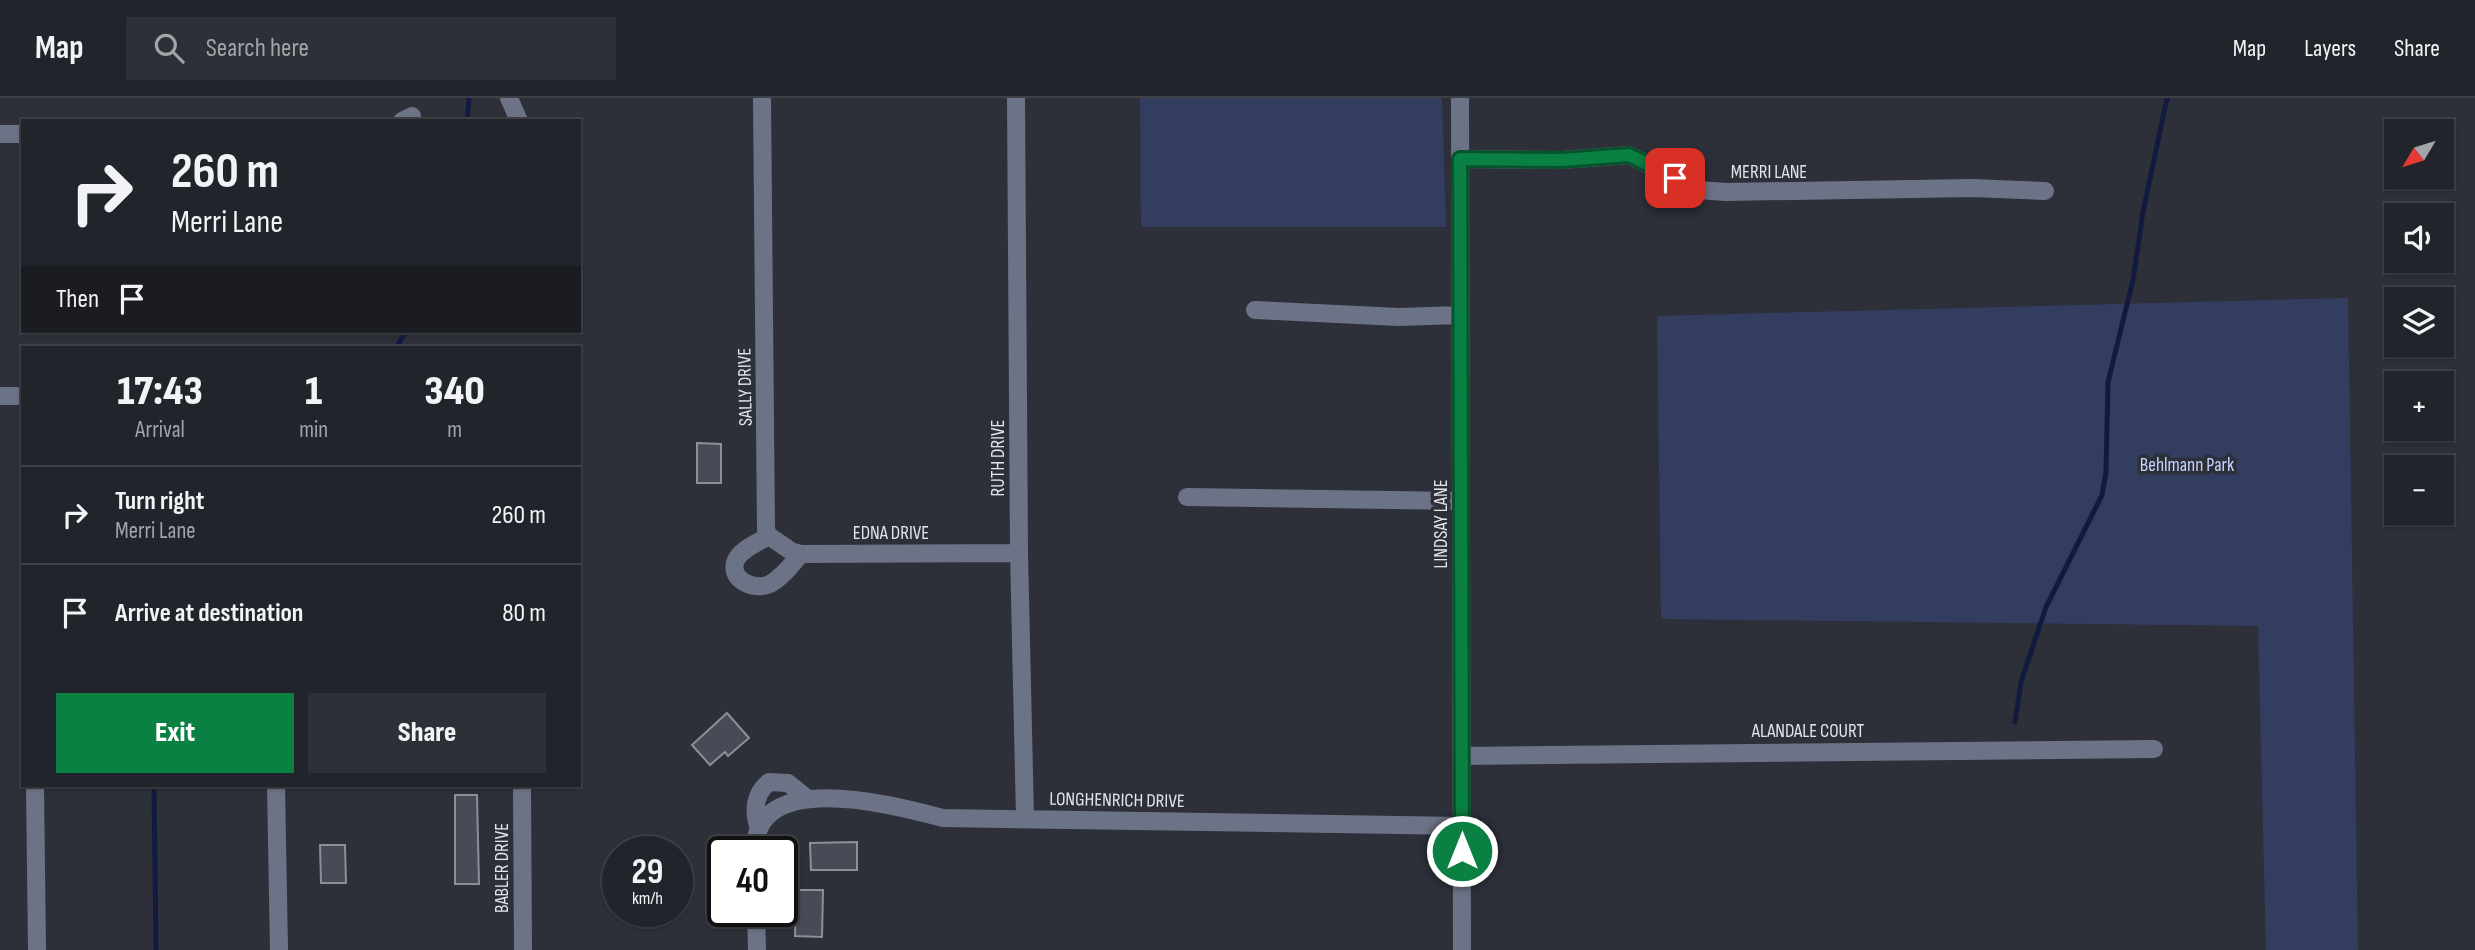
<!DOCTYPE html>
<meta charset="utf-8">
<style>
:root{--surface:#22242b;--page:#2e3037;--text:#f1f3f6;--muted:#a2a4a9;--line:#3f4147;--accent:#0b8043}
body{margin:0;font-family:"Sofia Sans Condensed",sans-serif;background:var(--page);color:var(--text);height:100vh;display:flex;flex-direction:column;font-size:26px;white-space:nowrap}
*{box-sizing:border-box;margin:0}
p{font-size:23px;color:var(--muted)}
.icon{flex:none;width:38px;height:38px;fill:none;stroke:currentColor;stroke-width:2;stroke-linecap:round;stroke-linejoin:round}
.map{position:relative;flex:1;overflow:hidden}
.drawer{position:absolute;left:21px;top:248px;width:560px;height:441px;display:flex;flex-direction:column;background:var(--surface);border-radius:0px;box-shadow:0 2px 5px #0004,0 0 0 2px var(--line)}
.drawer>*{flex:none}
.guide{position:absolute;left:21px;top:21px;width:560px;height:214px;border-radius:0px;box-shadow:0 2px 5px #0004,0 0 0 2px var(--line);background:#22242b;color:var(--text);overflow:hidden}
.needle{width:46px;rotate:232deg}
.fabs{position:absolute;left:2384px;top:21px;display:grid;gap:14px}
.fabs a{display:grid;place-items:center;width:70px;height:70px;border-radius:0px;background:var(--surface);box-shadow:0 2px 5px #0004,0 0 0 2px var(--line);font-size:35px}
.speed{position:absolute;left:602px;top:738px;display:flex;gap:14px;font-size:35px;font-weight:700;text-align:center}
.speed>*{display:grid;place-content:center;width:91px;height:91px;border-radius:50%;background:var(--surface);box-shadow:0 2px 5px #0004,0 0 0 2px var(--line);line-height:1}
.speed small{font-size:18px;font-weight:400}
.speed .limit{border:4px solid #111;border-radius:10px;background:#fff;color:#111}
.pin{position:absolute;display:grid;place-items:center;width:60px;height:60px;color:#fff;margin:-30px;border-radius:14px;box-shadow:0 4px 10px #0006}
.me{position:absolute;width:77px;margin:-38px;rotate:0deg;stroke-linejoin:round;filter:drop-shadow(0 0 5px #0008)}
.turn{display:flex;align-items:center;gap:24px;height:147px;padding:0 35px;font-size:32px}
.turn .icon{width:91px;height:91px;stroke-width:2.5}
.turn b{display:block;font-size:49px;line-height:60px}
.then{display:flex;align-items:center;height:66px;padding:0 35px;background:#0003;gap:14px;font-size:26px}
.eta{display:flex;justify-content:space-evenly;align-items:center;height:119px;text-align:center}
.eta b{font-size:42px;font-weight:800;line-height:49px}
.action{display:flex;gap:14px;margin-top:auto;padding:14px 35px}
.action a{flex:1;height:80px;border-radius:0px;background:var(--accent);color:#fff;font-size:28px;font-weight:800;line-height:80px;text-align:center}
.action a+a{background:var(--page);color:var(--text)}
ul{padding:0;list-style:none}
li{display:flex;align-items:center;gap:21px;height:98px;padding:0 35px;border-top:2px solid var(--line)}
li div{flex:1}
li b{display:block;font-size:26px}
li em{font-style:normal}
header{display:flex;align-items:center;gap:42px;box-sizing:border-box;height:98px;padding:0 35px;background:var(--surface);border-bottom:2px solid var(--line)}
header strong{font-size:33px}
nav{display:flex;gap:38px;margin-inline-start:auto;font-size:24px}
.search{width:490px;height:63px;background:var(--page);display:flex;align-items:center;gap:18px;box-sizing:border-box;padding:0 24px;border-radius:0px;color:var(--muted);font-size:26px}
.map>svg:first-child{display:block}
.green{fill:#333d60}
.lines{fill:none;stroke-linecap:round;stroke-linejoin:round}
.stream{stroke:#131a3f;stroke-width:5}
.building{fill:#484b55;stroke:#8b8f9a;stroke-width:2}
.minor{stroke:#6d7387;stroke-width:18}
.route-casing{stroke:#07532c;stroke-width:18}
.route{stroke:#0b8043;stroke-width:12}
.labels{text-anchor:middle;stroke-width:7;stroke-linejoin:round;paint-order:stroke}
.street-label{font-size:19px;fill:#e3e5eb;stroke:#2d3039}
.park-label{font-size:19px;fill:#c6d4fe;stroke:#2d3039}
</style>
<header>
<strong>Map</strong>
<div class="search"><svg class="icon" aria-label="search" viewBox="0 0 24 24"><circle cx="10" cy="10" r="6"/><path d="M15 15l6 6"/></svg>Search here</div>
<nav><a>Map</a><a>Layers</a><a>Share</a></nav>
</header>
<div class="map">
<svg width="2475" height="852" viewBox="0 0 2475 852">
<rect width="100%" height="100%" fill="#2d3039"/>
<path class="green" d="M1140,0H1442L1446,129H1141Z
M2348,200L2358,852H2266L2258,528L1661,521L1657,218Z"/>
<g class="lines">
<path class="stream" d="M467,23L469,0
M396,250L406,233
M2015,624L2021,584L2046,509L2102,397L2106,374L2108,284L2133,182L2143,114L2167,0
M154,688L156,852"/>
</g>
<path class="building" d="M697,345L721,346V385H697Z
M727,615L749,640L728,658L725,654L710,667L692,647Z
M455,697H477L479,786H455Z
M857,744V772H811L810,745Z
M320,747H345L346,785H321Z
M796,792H823L822,839L795,838Z"/>
<g class="lines">
<path class="minor" d="M509,0L519,23
M762,0L766,432L769,438
M1016,0L1019,455L1025,720
M1460,0L1462,852
M402,23L412,18
M0,36H23
M1460,61L1562,62L1629,57L1698,92L1726,94L1972,90L2045,93
M1255,212L1399,219L1460,217
M0,298H23
M1187,399L1461,403
M769,438L791,453L801,456L1019,455
M769,438C759,444 738,452 735,465C730,483 756,493 770,486C783,479 792,466 801,456
M1462,658L2154,651
M35,688L37,852
M276,688L279,852
M522,688L523,852
M759,731C753,714 754,696 769,684L788,685L808,701
M755,754C753,668 896,708 943,720L1462,728
M756,814L757,852"/>
</g>
<g class="lines">
<g class="route-casing">
<path id="route" d="M1462,753L1460,61L1562,62L1629,57L1675,80"/>
</g>
<use href="#route" class="route"/>
</g>
<g class="labels">
<g class="street-label">
<text x="1769" y="80">MERRI LANE</text>
<text transform="translate(744 289) rotate(-91)" y="7">SALLY DRIVE</text>
<text transform="translate(997 360) rotate(-90)" y="7">RUTH DRIVE</text>
<text transform="translate(1440 426) rotate(-90)" y="7">LINDSAY LANE</text>
<text x="891" y="441">EDNA DRIVE</text>
<text x="1808" y="639">ALANDALE COURT</text>
<text transform="translate(1117 701) rotate(1)" y="7">LONGHENRICH DRIVE</text>
<text transform="translate(501 770) rotate(-90)" y="7">BABLER DRIVE</text>
</g>
<g class="park-label">
<text x="2187" y="373">Behlmann Park</text>
</g>
</g>
</svg>
<div class="fabs">
<a><svg class="needle" viewBox="-14 -14 28 28"><path d="M0-13l5 13h-10z" fill="#e53935"/><path d="M0 13l5-13h-10z" fill="#a2a4a9"/></svg></a>
<a><svg class="icon" aria-label="sound" viewBox="0 0 24 24"><path d="M4 9h4l5-4v14l-5-4H4zM17 9q2 3 0 6"/></svg></a>
<a><svg class="icon" aria-label="layers" viewBox="0 0 24 24"><path d="M12 4l9 5-9 5-9-5zM3 14l9 5 9-5"/></svg></a>
<a>+</a>
<a>−</a>
</div>
<div class="speed"><div>29<small>km/h</small></div><div class="limit">40</div></div>
<div class="pin" style="left:1675px;top:80px;background:#d93025"><svg class="icon" aria-label="arrive" viewBox="0 0 24 24"><path d="M6 21V4h12l-3 4 3 4H6"/></svg></div>
<svg class="me" style="left:1462px;top:753px" viewBox="-20 -20 40 40"><circle r="17" fill="#0b8043" stroke="#fff" stroke-width="3"/><path d="M0-11L8 9 0 5-8 9z" fill="#fff"/></svg>
<div class="guide">
<div class="turn"><svg class="icon" aria-label="right" viewBox="0 0 24 24"><path d="M7 20v-9h11M14 6l5 5-5 5"/></svg><div><b>260 m</b>Merri Lane</div></div>
<div class="then">Then<svg class="icon" aria-label="arrive" viewBox="0 0 24 24"><path d="M6 21V4h12l-3 4 3 4H6"/></svg></div>
</div>
<section class="drawer">
<div class="eta">
<div><b>17:43</b><p>Arrival</p></div>
<div><b>1</b><p>min</p></div>
<div><b>340</b><p>m</p></div>
</div>
<ul>
<li><svg class="icon" aria-label="right" viewBox="0 0 24 24"><path d="M7 20v-9h11M14 6l5 5-5 5"/></svg><div><b>Turn right</b><p>Merri Lane</p></div><em>260 m</em></li>
<li><svg class="icon" aria-label="arrive" viewBox="0 0 24 24"><path d="M6 21V4h12l-3 4 3 4H6"/></svg><div><b>Arrive at destination</b></div><em>80 m</em></li>
</ul>
<div class="action"><a>Exit</a><a>Share</a></div>
</section>
</div>
